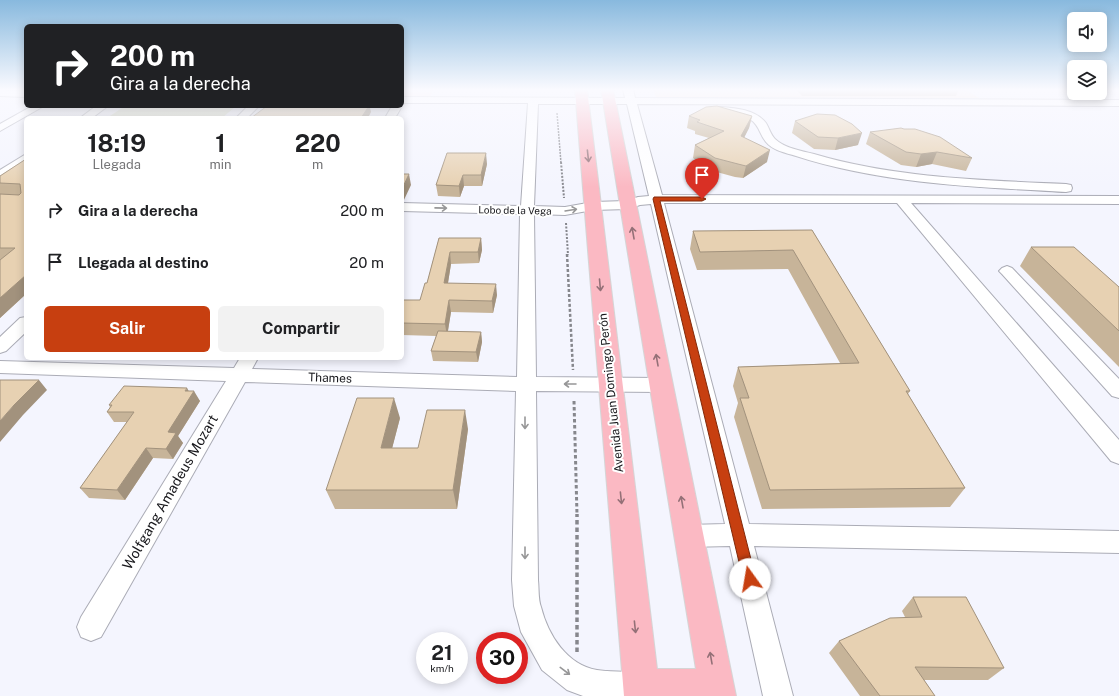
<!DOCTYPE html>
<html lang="es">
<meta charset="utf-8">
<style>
:root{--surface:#fff;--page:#f2f2f2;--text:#202124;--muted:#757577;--accent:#c73f10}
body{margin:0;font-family:"Public Sans",sans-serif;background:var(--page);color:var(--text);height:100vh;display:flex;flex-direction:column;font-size:15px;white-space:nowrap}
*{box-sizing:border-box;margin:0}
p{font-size:13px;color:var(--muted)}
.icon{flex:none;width:22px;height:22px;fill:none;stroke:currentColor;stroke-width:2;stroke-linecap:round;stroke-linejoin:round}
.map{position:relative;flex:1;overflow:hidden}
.sheet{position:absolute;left:24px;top:116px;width:380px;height:244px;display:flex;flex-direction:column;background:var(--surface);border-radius:6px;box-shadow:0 2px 10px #0003}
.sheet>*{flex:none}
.guide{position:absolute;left:24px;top:24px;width:380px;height:84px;border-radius:6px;box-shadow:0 2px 10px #0003;background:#202124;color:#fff;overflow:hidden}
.buttons{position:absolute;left:1067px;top:12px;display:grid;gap:8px}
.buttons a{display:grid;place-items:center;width:40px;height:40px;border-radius:6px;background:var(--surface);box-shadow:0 2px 10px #0003;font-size:20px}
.speed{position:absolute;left:416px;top:632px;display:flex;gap:8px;font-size:20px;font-weight:700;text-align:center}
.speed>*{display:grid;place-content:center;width:52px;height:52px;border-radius:50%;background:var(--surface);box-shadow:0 2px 10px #0003;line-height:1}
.speed small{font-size:10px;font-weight:400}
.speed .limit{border:6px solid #d22;background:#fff;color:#111}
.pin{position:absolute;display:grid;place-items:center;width:34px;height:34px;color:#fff;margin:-41px -17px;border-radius:50% 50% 50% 0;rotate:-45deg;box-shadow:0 0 4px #0007}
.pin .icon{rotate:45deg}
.me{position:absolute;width:44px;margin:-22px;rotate:347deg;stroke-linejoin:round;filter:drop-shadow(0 0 3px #0008)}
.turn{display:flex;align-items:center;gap:14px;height:84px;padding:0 20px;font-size:18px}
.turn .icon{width:52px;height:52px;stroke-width:2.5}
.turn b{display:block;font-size:28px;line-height:34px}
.eta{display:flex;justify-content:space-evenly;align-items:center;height:68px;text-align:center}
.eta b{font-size:24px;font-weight:700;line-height:28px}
.cta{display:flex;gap:8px;margin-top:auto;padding:8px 20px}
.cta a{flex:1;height:46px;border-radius:6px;background:var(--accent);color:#fff;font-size:16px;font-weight:700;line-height:46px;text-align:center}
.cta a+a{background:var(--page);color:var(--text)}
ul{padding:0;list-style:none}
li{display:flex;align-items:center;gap:12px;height:52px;padding:0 20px}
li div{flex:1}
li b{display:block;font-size:15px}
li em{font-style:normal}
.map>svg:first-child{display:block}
.commercial{fill:#fbe8d8}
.education{fill:#fce6e7}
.green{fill:#dee3cb}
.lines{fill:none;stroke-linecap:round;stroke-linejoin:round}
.minor-casing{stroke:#abacb6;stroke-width:2}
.major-casing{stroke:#d5d5d6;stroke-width:2}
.path-far4{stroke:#86878d;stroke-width:1.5;stroke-dasharray:2 1;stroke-linecap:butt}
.path-far3{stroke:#86878d;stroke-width:2;stroke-dasharray:2 1.5;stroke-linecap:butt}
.path-far2{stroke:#86878d;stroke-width:2.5;stroke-dasharray:3 2;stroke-linecap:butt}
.path-far1{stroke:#86878d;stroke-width:3;stroke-dasharray:3.5 2.5;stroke-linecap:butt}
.path{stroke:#86878d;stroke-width:3.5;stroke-dasharray:4.5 3;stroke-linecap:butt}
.minor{fill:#fff;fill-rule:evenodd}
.major{fill:#fbb9c3;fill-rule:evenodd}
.wall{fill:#c7b499}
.shaded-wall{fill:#a2927d}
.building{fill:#e7d1b2;stroke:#a2927d}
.oneway{stroke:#947077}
.oneway2{stroke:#979798}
.route{fill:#c73f10;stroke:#81290a}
.labels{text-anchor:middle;stroke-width:4;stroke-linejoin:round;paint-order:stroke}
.far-street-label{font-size:10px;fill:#17171b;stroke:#fff}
.street-label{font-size:12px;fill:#17171b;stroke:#fff}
.near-street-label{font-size:14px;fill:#17171b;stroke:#fff}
</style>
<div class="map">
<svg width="1119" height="696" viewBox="0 0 1119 696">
<rect width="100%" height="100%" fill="#f4f5fe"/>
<path class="commercial" d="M653,89H965L979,98L656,97Z"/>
<path class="education" d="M402,89H433L429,100H402Z"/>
<path class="green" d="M125,106H236L222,118H107Z"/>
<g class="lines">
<g class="minor-casing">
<path id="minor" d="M623,89H633L635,98L1119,100V106L637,104L662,195L1119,196V204L911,203L1119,440V464L1111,461L897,203H664L749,524L1119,531V553L754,546L793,696H763L730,546L688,547L679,544L676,536L679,528L688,525L725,524L651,204L640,205L628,209L593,210L565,215L534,214L536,377L661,378L668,380L671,385L668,390L661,392L536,391L538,580C539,589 538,599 541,607C548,635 567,665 597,670C615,673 634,669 651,677L656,687L652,696H583L567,690L542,670L521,632L514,606L512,580L516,391L245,382L101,637L91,641L81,637L77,627L81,617L226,381L0,373V361L234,368L240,358H258L252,369L517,377L520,214L402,211V203L521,206L528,103H402V97L625,98ZM538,104H627L649,196L638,197L626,201L593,202L565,207L534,206Z
M0,90L26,91V97L0,96Z
M32,106H44L0,131V124Z
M96,106H108L92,118H80Z
M248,106H259L247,118H236Z
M392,106H402L395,118H385Z
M719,107C735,108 755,109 766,123C769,128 771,135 775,139C784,148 802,151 814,154C895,178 982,180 1066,184L1071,185L1072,188L1071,191L1066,192C975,187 883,184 796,156C786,153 772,150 766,142C760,135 759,125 751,120C740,113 727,115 715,112L714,110L715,108Z
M26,154V163L4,178L0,179V170Z
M1007,266L1012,268L1119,379V398L1112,396L1002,274L999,271L1002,268Z
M26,317V332L6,351L0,353V337L20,318Z"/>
</g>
<g class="major-casing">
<path id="major" d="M575,89H587L657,669H696L601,89H613L736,696H624Z"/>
</g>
<path class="path-far4" d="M557,113L561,163"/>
<path class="path-far3" d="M561,162L564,198
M566,223L568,255"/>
<path class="path-far2" d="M567,254L573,370"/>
<path class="path-far1" d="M574,401L577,515"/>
<path class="path" d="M577,652V514"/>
<use href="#minor" class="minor"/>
<use href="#major" class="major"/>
</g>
<path class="wall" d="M796,89H959L956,96H802Z
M689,116H752L749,128L744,137L767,162L743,178L735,177L713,171L693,158L695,145L709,138L695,134V131L687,128Z
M795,121L858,145L835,150L814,149L792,133Z
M870,132L972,158L966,171L932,164L916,167L901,165L866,144Z
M26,159V294L0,318V260L1,259H0V194L19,195L0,194V176Z
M487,164L482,186H464L460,197L438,196L436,185Z
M812,230L910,391L908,394L965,488L950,507L762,509L734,417L738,403L733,386L738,367L840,363L788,269L697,270L690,249L693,231Z
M439,238H481L482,250L479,263L451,264L448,283L497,295L493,313L451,312L448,331L481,332L482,342L478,362L433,361L431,351L436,336L402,335V300H420L427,283Z
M1031,247L1119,287V367L1020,266Z
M189,391L200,401L178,436L183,443L173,459L153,458L125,500L89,498L80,488L127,422H114L107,412L110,407L109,405Z
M400,418L392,448H418L468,429L457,509H335L326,490Z
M913,597L1004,668L988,680H924L935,696H860L829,653L839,641L905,617L902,611Z"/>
<path class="shaded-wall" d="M366,106H372L370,108L371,112L368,118H361Z
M752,116L749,128L739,148L741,136Z
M862,133L858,145L835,150L838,138Z
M770,150L767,162L743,178L746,166Z
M937,152L932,164L916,167L921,154Z
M486,153L487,164L482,186L481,175Z
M409,174L411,185L403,202H402V189Z
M463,175L464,186L460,197L459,186Z
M481,238L482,250L479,263L478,252Z
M450,252L451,264L446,295L444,283Z
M26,275V294L0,318V298Z
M496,284L497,295L493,313L492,301Z
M449,300L451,312L447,336L445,324Z
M481,332L482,342L478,362L476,352Z
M39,380L47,390L23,415L0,442V421L14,405Z
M187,388L191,395L194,391L200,401L178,436L183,443L173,459L166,449L168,432Z
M394,398L400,418L387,468L381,448Z
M465,410L468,429L457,509L453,490Z
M146,448L153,458L125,500L117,490Z"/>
<path class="building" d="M267,106H369L361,118H251Z
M717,106L752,116L741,136L770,150L746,166L738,164L715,158L695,145L724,131L697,122L700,120L689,116L706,107Z
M817,114L835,115L852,124L862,133L838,138L818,137L795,121Z
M901,128L904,129H915L940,137L972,158L937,152L921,154L906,152L870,132Z
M447,153H486L481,175H463L459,186L436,185Z
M26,159V275L0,298V260L15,248H0V194L19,195L21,193L20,184L0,183V176Z
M402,174H409L402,189Z
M812,230L910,391H906L965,488L770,490L740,398H749L738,367L859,363L793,250L700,252L693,231Z
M439,238H481L478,252H450L444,283L496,284L492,301L449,300L445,324L402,323V300H420L425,283H427Z
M1031,247H1074L1119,287V331Z
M438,331L481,332L476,352L431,351Z
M0,380H39L14,405L0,421Z
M124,386L187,388L185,391H194L168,432L176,433L166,449L146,448L117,490L80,488L134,412H107L112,405H109Z
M357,398H394L381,448H418L427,410H465L453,490H326Z
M913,597H966L1004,668L915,667L935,696H880L839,641L890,618L922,617Z"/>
<defs><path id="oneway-shaft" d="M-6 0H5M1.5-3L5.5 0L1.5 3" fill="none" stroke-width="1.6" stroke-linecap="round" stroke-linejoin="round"/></defs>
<g class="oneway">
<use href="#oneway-shaft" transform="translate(588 156) rotate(84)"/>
<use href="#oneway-shaft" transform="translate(633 233) rotate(-100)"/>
<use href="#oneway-shaft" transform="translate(600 285) rotate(85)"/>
<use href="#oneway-shaft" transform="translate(657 360) rotate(-100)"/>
<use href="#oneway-shaft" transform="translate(621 498) rotate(84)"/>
<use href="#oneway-shaft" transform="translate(682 502) rotate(-100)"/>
<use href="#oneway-shaft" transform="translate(635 627) rotate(84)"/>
<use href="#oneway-shaft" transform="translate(711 658) rotate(-100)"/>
</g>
<g class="oneway2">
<use href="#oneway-shaft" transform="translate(441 208) rotate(1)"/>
<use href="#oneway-shaft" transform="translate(571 210) rotate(-9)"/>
<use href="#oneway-shaft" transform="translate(570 384) rotate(-180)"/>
<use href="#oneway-shaft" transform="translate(525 423) rotate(90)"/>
<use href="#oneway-shaft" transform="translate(525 553) rotate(90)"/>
<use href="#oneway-shaft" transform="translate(565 671) rotate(37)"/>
</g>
<linearGradient id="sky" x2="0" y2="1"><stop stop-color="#88b9de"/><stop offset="0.48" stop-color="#fafaff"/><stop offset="1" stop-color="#fafaff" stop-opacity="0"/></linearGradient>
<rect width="1119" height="187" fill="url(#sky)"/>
<path class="route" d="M654,197H702L706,199L702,201H660L756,579L754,583L750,585L745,583L743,579L653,199Z"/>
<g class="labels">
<g class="far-street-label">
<text transform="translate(515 210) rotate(1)" y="4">Lobo de la Vega</text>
</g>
<g class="street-label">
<text transform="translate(330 378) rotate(2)" y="4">Thames</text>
<text transform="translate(611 393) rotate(-96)" y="4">Avenida Juan Domingo Perón</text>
</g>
<g class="near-street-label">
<text transform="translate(170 492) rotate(-60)" y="5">Wolfgang Amadeus Mozart</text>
</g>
</g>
</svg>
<div class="buttons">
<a><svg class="icon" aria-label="sound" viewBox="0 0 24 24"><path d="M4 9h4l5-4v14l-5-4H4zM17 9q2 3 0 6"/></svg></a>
<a><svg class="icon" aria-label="layers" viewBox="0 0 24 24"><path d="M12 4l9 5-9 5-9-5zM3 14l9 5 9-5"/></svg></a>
</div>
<div class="speed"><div>21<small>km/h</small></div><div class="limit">30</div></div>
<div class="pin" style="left:702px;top:199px;background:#d93025"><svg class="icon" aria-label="arrive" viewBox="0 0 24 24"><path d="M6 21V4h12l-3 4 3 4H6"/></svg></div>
<svg class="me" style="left:750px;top:579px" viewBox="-20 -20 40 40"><circle r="19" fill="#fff"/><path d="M0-13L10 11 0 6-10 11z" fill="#c73f10"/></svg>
<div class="guide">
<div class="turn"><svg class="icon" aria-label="right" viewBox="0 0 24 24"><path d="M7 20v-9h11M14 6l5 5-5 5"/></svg><div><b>200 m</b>Gira a la derecha</div></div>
</div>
<section class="sheet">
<div class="eta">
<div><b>18:19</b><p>Llegada</p></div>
<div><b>1</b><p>min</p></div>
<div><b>220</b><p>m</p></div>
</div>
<ul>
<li><svg class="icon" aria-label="right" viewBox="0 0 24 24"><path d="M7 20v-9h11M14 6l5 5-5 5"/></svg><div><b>Gira a la derecha</b></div><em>200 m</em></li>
<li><svg class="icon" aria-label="arrive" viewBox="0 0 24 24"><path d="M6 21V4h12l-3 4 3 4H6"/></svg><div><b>Llegada al destino</b></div><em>20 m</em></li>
</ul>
<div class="cta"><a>Salir</a><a>Compartir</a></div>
</section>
</div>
